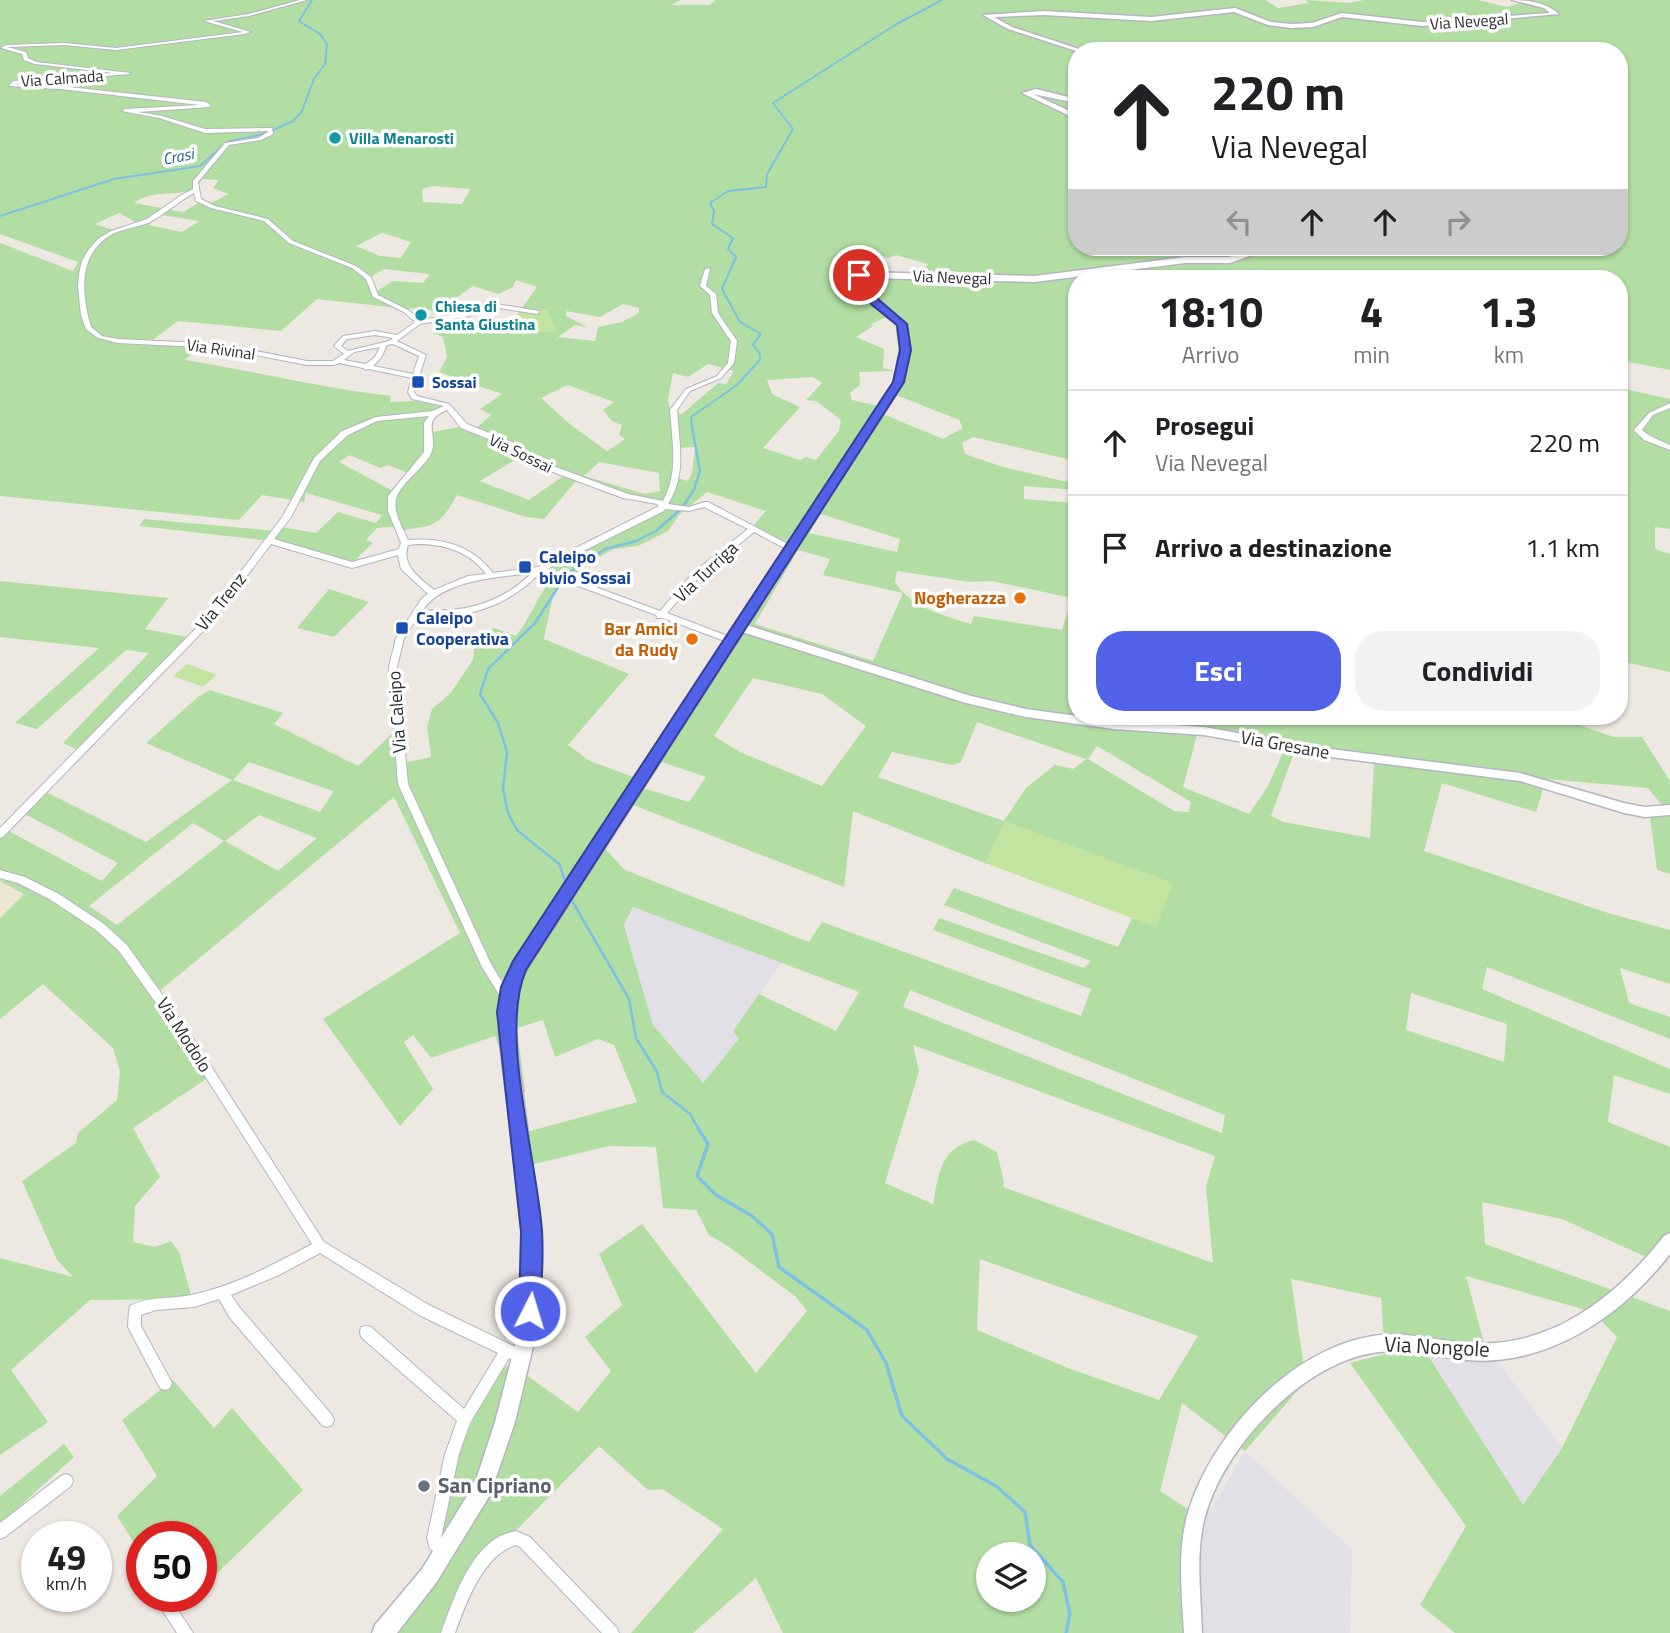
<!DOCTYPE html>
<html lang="it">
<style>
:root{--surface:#fff;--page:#f2f2f2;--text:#202124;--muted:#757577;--line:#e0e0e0;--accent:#5162e9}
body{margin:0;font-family:"Titillium Web",sans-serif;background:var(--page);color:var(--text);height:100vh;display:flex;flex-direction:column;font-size:26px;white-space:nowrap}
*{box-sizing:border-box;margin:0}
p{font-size:23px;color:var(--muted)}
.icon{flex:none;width:38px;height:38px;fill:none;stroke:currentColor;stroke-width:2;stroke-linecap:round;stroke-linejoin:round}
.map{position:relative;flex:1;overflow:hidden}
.panel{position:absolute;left:1068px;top:270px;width:560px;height:455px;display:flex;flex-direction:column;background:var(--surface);border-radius:28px;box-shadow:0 2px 5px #0004}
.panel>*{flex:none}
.hud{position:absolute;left:1068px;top:42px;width:560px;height:214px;border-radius:28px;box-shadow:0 2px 5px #0004;background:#fff;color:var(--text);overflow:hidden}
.fabs{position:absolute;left:976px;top:1542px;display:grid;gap:14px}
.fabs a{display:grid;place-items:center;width:70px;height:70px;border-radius:50%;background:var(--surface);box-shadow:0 2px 5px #0004;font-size:35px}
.speed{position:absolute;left:21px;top:1521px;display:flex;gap:14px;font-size:35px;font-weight:700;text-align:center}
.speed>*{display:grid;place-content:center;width:91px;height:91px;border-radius:50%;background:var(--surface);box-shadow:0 2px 5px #0004;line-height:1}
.speed small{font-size:18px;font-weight:400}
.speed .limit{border:10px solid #d22;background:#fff;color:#111}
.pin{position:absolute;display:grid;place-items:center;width:60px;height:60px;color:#fff;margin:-30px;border:4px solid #fff;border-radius:50%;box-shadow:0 2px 7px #0007}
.me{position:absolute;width:77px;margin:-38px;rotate:5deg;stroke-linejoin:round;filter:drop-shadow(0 0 5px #0008)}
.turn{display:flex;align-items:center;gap:24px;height:147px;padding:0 28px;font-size:32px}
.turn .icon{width:91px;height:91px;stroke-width:2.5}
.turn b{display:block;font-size:49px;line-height:60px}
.lanes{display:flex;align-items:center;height:66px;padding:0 28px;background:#0003;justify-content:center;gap:35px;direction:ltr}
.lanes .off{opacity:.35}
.eta{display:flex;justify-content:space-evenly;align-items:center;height:119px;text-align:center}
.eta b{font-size:42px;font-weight:700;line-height:49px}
.cta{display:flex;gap:14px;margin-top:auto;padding:14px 28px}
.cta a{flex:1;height:80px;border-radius:28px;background:var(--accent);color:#fff;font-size:28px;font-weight:700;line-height:80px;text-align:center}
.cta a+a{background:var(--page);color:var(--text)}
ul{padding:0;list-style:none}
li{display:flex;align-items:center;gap:21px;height:105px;padding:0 28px;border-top:2px solid var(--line)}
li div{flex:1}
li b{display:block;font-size:26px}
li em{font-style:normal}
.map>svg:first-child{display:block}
.industrial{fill:#e2e0e6}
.education{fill:#ece6d2}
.green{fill:#b2dea3;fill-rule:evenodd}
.pitch{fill:#c2e4a0}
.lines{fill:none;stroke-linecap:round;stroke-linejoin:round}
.stream-far2{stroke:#7ec1e4;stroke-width:2}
.stream-far1{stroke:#7ec1e4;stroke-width:2.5}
.stream{stroke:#7ec1e4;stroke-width:3.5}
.minor-casing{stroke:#b4b5bf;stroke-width:2}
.tertiary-casing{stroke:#b4b5bf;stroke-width:3}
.secondary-casing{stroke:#b4b5bf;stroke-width:3}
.minor{fill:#fff;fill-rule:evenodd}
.tertiary{fill:#fff;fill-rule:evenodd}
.secondary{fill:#fff;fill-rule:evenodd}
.route{fill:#5162e9;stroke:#354097;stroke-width:2}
.culture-dot{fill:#0f9aa8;stroke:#fff;stroke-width:2.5}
.transit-dot{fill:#1a4fb4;stroke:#fff;stroke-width:2.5}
.food-dot{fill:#e8710a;stroke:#fff;stroke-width:2.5}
.worship-dot{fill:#6b7280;stroke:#fff;stroke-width:2.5}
.labels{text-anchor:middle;stroke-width:7;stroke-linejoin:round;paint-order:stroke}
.far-street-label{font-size:16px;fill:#2d2d2d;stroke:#fff}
.far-culture-label{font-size:16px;font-weight:bold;fill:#0d838f;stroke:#fff;text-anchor:start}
.far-water-label{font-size:16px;font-style:italic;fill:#1b6092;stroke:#fff}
.far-transit-label{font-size:16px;font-weight:bold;fill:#164399;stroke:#fff;text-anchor:start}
.transit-label{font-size:18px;font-weight:bold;fill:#164399;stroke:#fff;text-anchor:start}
.street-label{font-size:18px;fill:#2d2d2d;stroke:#fff}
.food-label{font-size:18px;font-weight:bold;fill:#c56008;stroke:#fff;text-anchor:end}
.near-street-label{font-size:21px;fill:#2d2d2d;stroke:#fff}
.near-worship-label{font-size:21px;font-weight:bold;fill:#5b616d;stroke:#fff;text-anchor:start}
</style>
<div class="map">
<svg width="1670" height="1633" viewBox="0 0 1670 1633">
<rect width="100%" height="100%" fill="#ede8e1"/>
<path class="industrial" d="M633,907L782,962L734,1031L740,1038L703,1084L653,1025L624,925Z
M1417,1339L1484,1343L1562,1448L1522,1505Z
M1245,1451L1352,1550L1350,1633H1187L1205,1520Z"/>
<path class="education" d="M0,881L24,894L0,918Z"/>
<path class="green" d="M0,0H681L671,5H710L715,0H1265L1278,8L1309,3L1305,0L1349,3L1364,0H1478L1507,7L1524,2L1518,0H1670V370L1619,360L1620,388L1670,399V529L1655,527V549L1670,554V672L1619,661V278H1076V461L973,437L962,443L965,454L1003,467L1076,484V490L1024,486V499L1076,503V716H1559V718L1614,737H1642L1670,781V874L1657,870L1650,817L1668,813L1648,788L1546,779L1536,812L1442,783L1424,851L1608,913L1670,930V984L1620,968L1629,1003L1670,1017V1039L1487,967L1482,989L1670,1069V1094L1614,1075L1608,1122L1670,1147V1249L1655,1261L1562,1219L1482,1202L1485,1244L1670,1311V1633H1455L1420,1605L1466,1526L1350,1363L1385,1354L1381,1298L1291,1279L1306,1381L1245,1451L1182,1403L1160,1491L1205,1520L1187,1633H783L756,1578L693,1633H631L723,1529L662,1489L648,1490L599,1446L480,1567L449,1633H371L417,1579L442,1541L439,1539L459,1447L500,1370L511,1364L578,1412L611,1371L585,1337L622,1305L599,1254L642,1224L756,1373L807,1311L796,1297L728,1246L709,1235L696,1210L663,1208L656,1147L609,1146L522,1167L519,1134L637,1102L614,1045L598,1039L555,1057L543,1020L517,1028L525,1092L513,1094L512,1082L495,1036L431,1058L413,1035L404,1042L433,1089L400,1126L323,1019L460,933L394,797L157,993L212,1075L133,1128L160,1177L135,1206L133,1242L155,1247L171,1241L179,1252L192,1299L90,1300L11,1370L48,1422L0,1455V1258L73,1277L57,1260L22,1181L76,1143L78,1133L117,1100L120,1071L113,1048L43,984L0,1019V918L24,894L0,881V834L5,829L102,881L118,863L21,812L42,790L146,842L232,780L146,743L198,697L210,690L283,713L274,724L358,766L396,730L399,764L431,757L427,727L432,709L450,694L473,660L475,638L494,628L516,636C532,617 539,589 558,574L543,568L662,506L660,500L642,499L579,477L544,519L526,517L457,495C440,525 436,526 402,530L401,526L377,528L366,540L373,543L357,558L359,560L348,567L271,541L139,526L144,519L277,531L281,527L316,533L338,512L376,523L382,515L306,493L304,502L262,495L239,520L0,496V243L73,271L78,262L0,234ZM1076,51H1619V247H1076ZM202,179L219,180L213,188L229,194L207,205L200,202L183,212L134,203C151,190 174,196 195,190ZM433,186L469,189L470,190L462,204L423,202L422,189ZM119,213L141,225L117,231L95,224ZM161,215L199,221H200L182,232L148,225ZM382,233L411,242L401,258L380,256L356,246ZM874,252L888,258L896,255L928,264L919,275L876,274L849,259L851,254ZM384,269L429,274H430L423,283L393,281L377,291L369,278ZM516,280L537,287L522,308L532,310L557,332H517L467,321L457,328L442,326L433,333L443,337L447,357L439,372L502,394L480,409L491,415L474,430L466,426L431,432V421L436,411L448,408L417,401L390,402L391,396C320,388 254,371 185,360L200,345L151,341L178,321L281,331L317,299L407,309L424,307L442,316L464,313L453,300L473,286L498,294L512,288ZM623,304L639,308V313L622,322L598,327L595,341L558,337L575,325L587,327L566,316V311L600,317ZM889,316L904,327C909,356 910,369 896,395L959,420L963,428L943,439L876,411L879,406L852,400L850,393L860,385L859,372L894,371L883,368L884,349L856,337L873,326L871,324ZM708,364L734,371L726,384L718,383L682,414L670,411L668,399L673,373L688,377ZM813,377L822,383L806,400L816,401L841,420L839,431L816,460L806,457L800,460L763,448L800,407L772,394L767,380ZM568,385L614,402L603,410L612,421L622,425L619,435L625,439L607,451L571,425L541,398ZM695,447L692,473L688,481L671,476L673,448ZM525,454L566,474L529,500L480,481ZM349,455L381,468L388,465L408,473L391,490L339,462ZM599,462L659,473L660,491L645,494L584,476ZM707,492L766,511L752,527L789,543L650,758L706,777L689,802L632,785L636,778L590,761L568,745L629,674L544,639L554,591L591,561L614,549L638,546L668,531L679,515ZM821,514L900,539L897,552L809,533ZM798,550L830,559L823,575L903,593L873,661L755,624ZM897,571L970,582L992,581L1072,598L1062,630L974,616L971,624C945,616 910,607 895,582ZM753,678L822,694L866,726L822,786L740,752L714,736ZM1114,718L1198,724V731L1114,725ZM977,722L1086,759L1073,769L1055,765L1026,788L1004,821L878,777L892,752L952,765L961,762ZM1198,731L1285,748L1268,786L1249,814L1183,787ZM1097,746L1191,802L1189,812L1174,811L1088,759ZM1295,750L1374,763L1370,838L1284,822L1271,816ZM249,762L333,791V792L320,812L233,780ZM620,800L844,887L853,811L985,863L1005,822L1156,926L1132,918L1118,947L954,888L944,905L1091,961L1084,968L939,918L933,930L1091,989L1081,1016L822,922L809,942L625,870L595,838ZM259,815L316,838V839L278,871L225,841ZM193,823L224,841L117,925L89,906ZM633,907L859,992L836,1031L759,994L733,1031L739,1039L703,1083L653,1025L624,925ZM910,990L1225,1115L1222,1133L903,1007ZM1411,993L1507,1024L1504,1062L1406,1030ZM913,1045L1215,1156L1206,1186L1213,1263L1003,1187L1004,1182L997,1152L974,1140C940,1149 939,1173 933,1204L885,1183L919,1071ZM980,1259L1198,1336L1159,1400L1068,1368L977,1330ZM1466,1276L1593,1312L1617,1337L1562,1448L1523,1505L1418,1340L1484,1343ZM989,1554H1034V1600H989Z
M0,581L168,598L145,629L192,638L80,751L63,743L149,653L126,650L37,729L15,723L99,648L0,637Z
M329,589L369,602L334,637L297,628Z
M173,1380L214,1428L232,1408L303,1490L201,1589V1536H142V1555L117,1516L157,1476L122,1420Z
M64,1444L74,1457L0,1524V1496Z"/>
<path class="pitch" d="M522,308L547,310L557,332H516L507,328Z
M187,664L217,675L203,687L173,676Z
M1005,821L1173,883L1156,927L985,863Z"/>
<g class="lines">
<path class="stream-far2" d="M0,216L114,179L200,166L227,142L267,133L293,121L302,111L314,79L325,64L327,44L320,34L299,21L312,0
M692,428L691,417L737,385L760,360V354L753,345L761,334L740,322L722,289L736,257L728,249L733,238L712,224L714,211L710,203L728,191L766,187L767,174L793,129L773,103L895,25L942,0"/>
<path class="stream-far1" d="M567,886L559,864L517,830L508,813L503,789L507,752L498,723L480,694L488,669L535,623L566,575L605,549L636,541L656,531L681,509L694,490L700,471L692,427
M571,899L629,999L636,1038L657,1072L662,1092L690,1114L699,1130"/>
<path class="stream" d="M698,1128L708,1144L697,1176L716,1195L752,1216L772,1234L779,1267L867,1330L886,1363L902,1416L947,1459L996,1486L1025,1512L1030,1545L1063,1582L1070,1614L1066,1633"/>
<g class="minor-casing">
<path id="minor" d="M300,0H307L249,16L213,21L251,32L244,34L116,50L64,45L7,47L26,52L28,58L36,62L131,73L129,74L14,84L60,86L206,102L210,105V107L138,112L162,116L205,129L272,128L273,134L261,140L229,145L198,182L201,199L215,206L268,219L293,241L356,266L371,277L378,295L408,310L420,320L465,313L485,302L539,311V313L537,314L486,306L469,316L420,324L397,341L426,355L414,392L417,396L449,404L467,424L512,442L540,461L628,494L663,501C679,472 672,441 670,410L686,389L717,376L728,363L731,341L712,313L710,295L700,286L705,269L710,268L706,286L716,294L718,313L737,341L734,363L721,378L690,391L677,410C679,443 687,475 668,504L689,507L705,502H708L795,548L794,550H788L754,532L700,576L667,613L733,638L734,640L733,642L730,643L663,618H657L656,615L541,572C505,608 469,619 419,615L404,638L397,667L408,784L491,964L512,998L511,1001L507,1003L503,1001L482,967L398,784L389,667L396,638L422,598L428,594L401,569L398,555L352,568L271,544L211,623L3,837L0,838V828L205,619L283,516L314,458L342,431L376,417L433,411L444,406L412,399L408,392L412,378L369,369L366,370L363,368L339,363L334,365H307L220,348L118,343L98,338L86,329L81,315L78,287L79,274L82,261L89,249L98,239L111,231L147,219L180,196L193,189V181L225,143L258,138L268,132V131L205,133L159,118L122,111L125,109L200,105L60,89L9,86L13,81L113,73L35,64L24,60L22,54L1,48L6,45L64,43L116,48L243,32L204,21L249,14ZM194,193L196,201L211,208L264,221L289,243L352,268L366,279L373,297L404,312L414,321V323L397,335L375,331L343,336L334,346L344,354L333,361H307L220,344L118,339L102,336L91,327C81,292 77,250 117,232C127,228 138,227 148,223C165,215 178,201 194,193ZM375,335L393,338L389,341L348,351L341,346L347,339ZM393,344L419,356L413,374L373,366L381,358L387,345ZM380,347L375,357L366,364L344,360L354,352ZM447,410L461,428L506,446L534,465L623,498L657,504L659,506L538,567L493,573C472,545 441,537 408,540C403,528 393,513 396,499C399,484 428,465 432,451C437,431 421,421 447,410ZM429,416L424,423V452L388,496V511L401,543L399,549L352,562L274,539L291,517L320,461L348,435L377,421ZM704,507L748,529L694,572L660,611L547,569L664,511L665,509L689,511ZM417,544C444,544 469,551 486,574L468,576L434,590C420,578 401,566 408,545ZM532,573C501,603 465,613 423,610C442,580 499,577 532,573Z
M1670,403V408L1653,415L1642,430L1650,436L1670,445V450L1644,440L1634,430L1649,413Z
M0,870L25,877L59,894L104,924L127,945L191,1035L324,1242L429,1305L526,1352L528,1357L526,1362L521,1364L509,1358L470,1423L459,1454L441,1538L442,1540L450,1547L452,1552L450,1557L445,1559L430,1549L427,1538L445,1454L457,1421L361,1337L360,1332L361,1327L366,1326L371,1327L464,1409L498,1353L419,1315L320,1253L279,1275L231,1295L240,1308L332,1415L334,1420L332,1425L327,1427L322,1425L230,1318L219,1299L194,1307L156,1310L141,1315V1326L172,1383L170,1388L165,1390L160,1388L128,1327L129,1311L130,1306C151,1295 173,1300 195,1294C236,1285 275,1264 312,1244L183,1041L119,951L96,930L51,900L18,883L0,878Z
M66,1474L71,1476L73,1481L71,1486L5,1537L0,1539V1523L61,1476Z
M516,1531L530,1537L617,1628L619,1633H602L520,1547L516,1545C483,1555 466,1603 455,1633H441C452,1602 469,1552 500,1536C505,1534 511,1532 516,1531Z
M140,1559H142V1576L137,1574L133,1566L135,1561Z
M153,1596H169L193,1633H177Z"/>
</g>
<g class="tertiary-casing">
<path id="tertiary" d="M740,623L971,696L1026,709L1114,721L1204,727L1315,747L1520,773L1624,803L1645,807L1670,805V815L1645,817L1624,813L1520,781L1315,755L1204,735L1114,729L1026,717L966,703L736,630L735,627Z
M1670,1233V1254C1623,1315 1548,1367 1467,1360C1436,1357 1404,1348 1372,1353C1301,1365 1223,1448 1205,1517C1195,1554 1201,1595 1202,1633H1184C1182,1595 1177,1554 1187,1516C1209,1437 1289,1349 1373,1336C1405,1331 1436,1341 1468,1343C1551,1349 1616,1297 1664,1236Z"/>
</g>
<g class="secondary-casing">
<path id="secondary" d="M1512,0C1529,0 1546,3 1559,14L1422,26L1342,17L1313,27L1291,28L1268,25L1234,12L1151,21L1044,15L994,17L1012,27L1085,51H1076L1008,29L983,15L1044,11L1151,17L1235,8L1271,22L1291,24L1312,23L1342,13L1422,22L1550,13L1544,8Z
M1036,89L1076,99V103L1033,94L1076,114V119L1022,93Z
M1259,247H1315L1311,250L1261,252L1230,263H1185L1035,282L865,278L879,300L907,324L910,350L904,382L522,977L516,1005L515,1035L541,1232L542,1268L536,1334L515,1422L490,1495L436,1583L397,1633H372L375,1625L422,1569L475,1483L495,1422L518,1334L524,1268L523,1232L499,1035C499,1009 502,986 514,962L894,382L900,350L897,325L872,304L855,275L859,272L1035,276L1185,257H1229Z"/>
</g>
<use href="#minor" class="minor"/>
<use href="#tertiary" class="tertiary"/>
<use href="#secondary" class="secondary"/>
</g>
<path class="route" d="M856,273H863L879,300L907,324L911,350L904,382L526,970C499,1032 537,1160 542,1231C544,1257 541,1285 540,1311L537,1319L530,1322L522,1319L519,1311L521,1232L497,1012L501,987L513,961L893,382L900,350L897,325L871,304Z"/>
<g class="culture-dot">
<circle cx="335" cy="138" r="7"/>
<circle cx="421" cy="315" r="7"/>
</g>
<g class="transit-dot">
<rect x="411" y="375" width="14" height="14" rx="3.5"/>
<rect x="518" y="560" width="14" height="14" rx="3.5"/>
<rect x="395" y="621" width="14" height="14" rx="3.5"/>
</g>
<g class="food-dot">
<circle cx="1020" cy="598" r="7"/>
<circle cx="692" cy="639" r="7"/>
</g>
<circle class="worship-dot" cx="424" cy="1486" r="7"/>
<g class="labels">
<g class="far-street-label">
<text transform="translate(1469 21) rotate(-4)" y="6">Via Nevegal</text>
<text transform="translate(62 78) rotate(-4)" y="6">Via Calmada</text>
<text transform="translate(952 277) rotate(2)" y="6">Via Nevegal</text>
<text transform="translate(221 349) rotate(8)" y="6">Via Rivinal</text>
<text transform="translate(521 453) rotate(26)" y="6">Via Sossai</text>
</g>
<g class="far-culture-label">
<text x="349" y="144">Villa Menarosti</text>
<text x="435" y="312">Chiesa di<tspan x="435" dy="18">Santa Giustina</tspan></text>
</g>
<g class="far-water-label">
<text transform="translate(178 156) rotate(-11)" y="6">Crasi</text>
</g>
<g class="far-transit-label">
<text x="432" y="388">Sossai</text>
</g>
<g class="transit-label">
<text x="539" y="563">Caleipo<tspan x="539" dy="21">bivio Sossai</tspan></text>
<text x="416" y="624">Caleipo<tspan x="416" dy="21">Cooperativa</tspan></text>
</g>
<g class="street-label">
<text transform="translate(706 572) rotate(-43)" y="6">Via Turriga</text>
<text transform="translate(221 602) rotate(-51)" y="6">Via Trenz</text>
<text transform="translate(397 712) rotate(-94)" y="6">Via Caleipo</text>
<text transform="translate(1285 745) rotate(10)" y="6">Via Gresane</text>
<text transform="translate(184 1035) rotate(57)" y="6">Via Modolo</text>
</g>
<g class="food-label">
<text x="1006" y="604">Nogherazza</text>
<text x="678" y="635">Bar Amici<tspan x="678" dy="21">da Rudy</tspan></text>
</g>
<g class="near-street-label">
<text transform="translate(1437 1347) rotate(3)" y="7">Via Nongole</text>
</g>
<g class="near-worship-label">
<text x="438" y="1493">San Cipriano</text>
</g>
</g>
</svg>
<div class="fabs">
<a><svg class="icon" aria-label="layers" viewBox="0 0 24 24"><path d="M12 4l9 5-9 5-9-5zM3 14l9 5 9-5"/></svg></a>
</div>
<div class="speed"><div>49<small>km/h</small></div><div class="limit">50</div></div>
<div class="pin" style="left:859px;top:275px;background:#d93025"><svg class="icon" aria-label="arrive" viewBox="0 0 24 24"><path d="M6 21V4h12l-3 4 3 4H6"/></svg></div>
<svg class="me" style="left:530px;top:1311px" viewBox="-20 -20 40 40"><circle r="17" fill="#5162e9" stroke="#fff" stroke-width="3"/><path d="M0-11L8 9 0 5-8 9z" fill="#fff"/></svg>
<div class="hud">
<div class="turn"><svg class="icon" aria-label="ahead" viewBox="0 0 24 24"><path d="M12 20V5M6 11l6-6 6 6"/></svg><div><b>220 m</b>Via Nevegal</div></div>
<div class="lanes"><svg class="icon off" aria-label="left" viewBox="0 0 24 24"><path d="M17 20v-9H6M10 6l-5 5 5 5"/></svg><svg class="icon" aria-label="ahead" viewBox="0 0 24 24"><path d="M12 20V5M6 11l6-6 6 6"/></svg><svg class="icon" aria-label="ahead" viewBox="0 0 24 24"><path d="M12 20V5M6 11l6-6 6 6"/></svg><svg class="icon off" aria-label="right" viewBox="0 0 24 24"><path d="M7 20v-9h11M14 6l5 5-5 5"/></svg></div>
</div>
<section class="panel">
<div class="eta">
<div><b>18:10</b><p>Arrivo</p></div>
<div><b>4</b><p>min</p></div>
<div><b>1.3</b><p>km</p></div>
</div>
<ul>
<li><svg class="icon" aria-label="ahead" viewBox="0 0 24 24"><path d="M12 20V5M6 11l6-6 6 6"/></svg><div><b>Prosegui</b><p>Via Nevegal</p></div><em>220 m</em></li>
<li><svg class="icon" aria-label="arrive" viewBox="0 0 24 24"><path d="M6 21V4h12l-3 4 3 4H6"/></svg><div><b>Arrivo a destinazione</b></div><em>1.1 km</em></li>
</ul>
<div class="cta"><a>Esci</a><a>Condividi</a></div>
</section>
</div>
